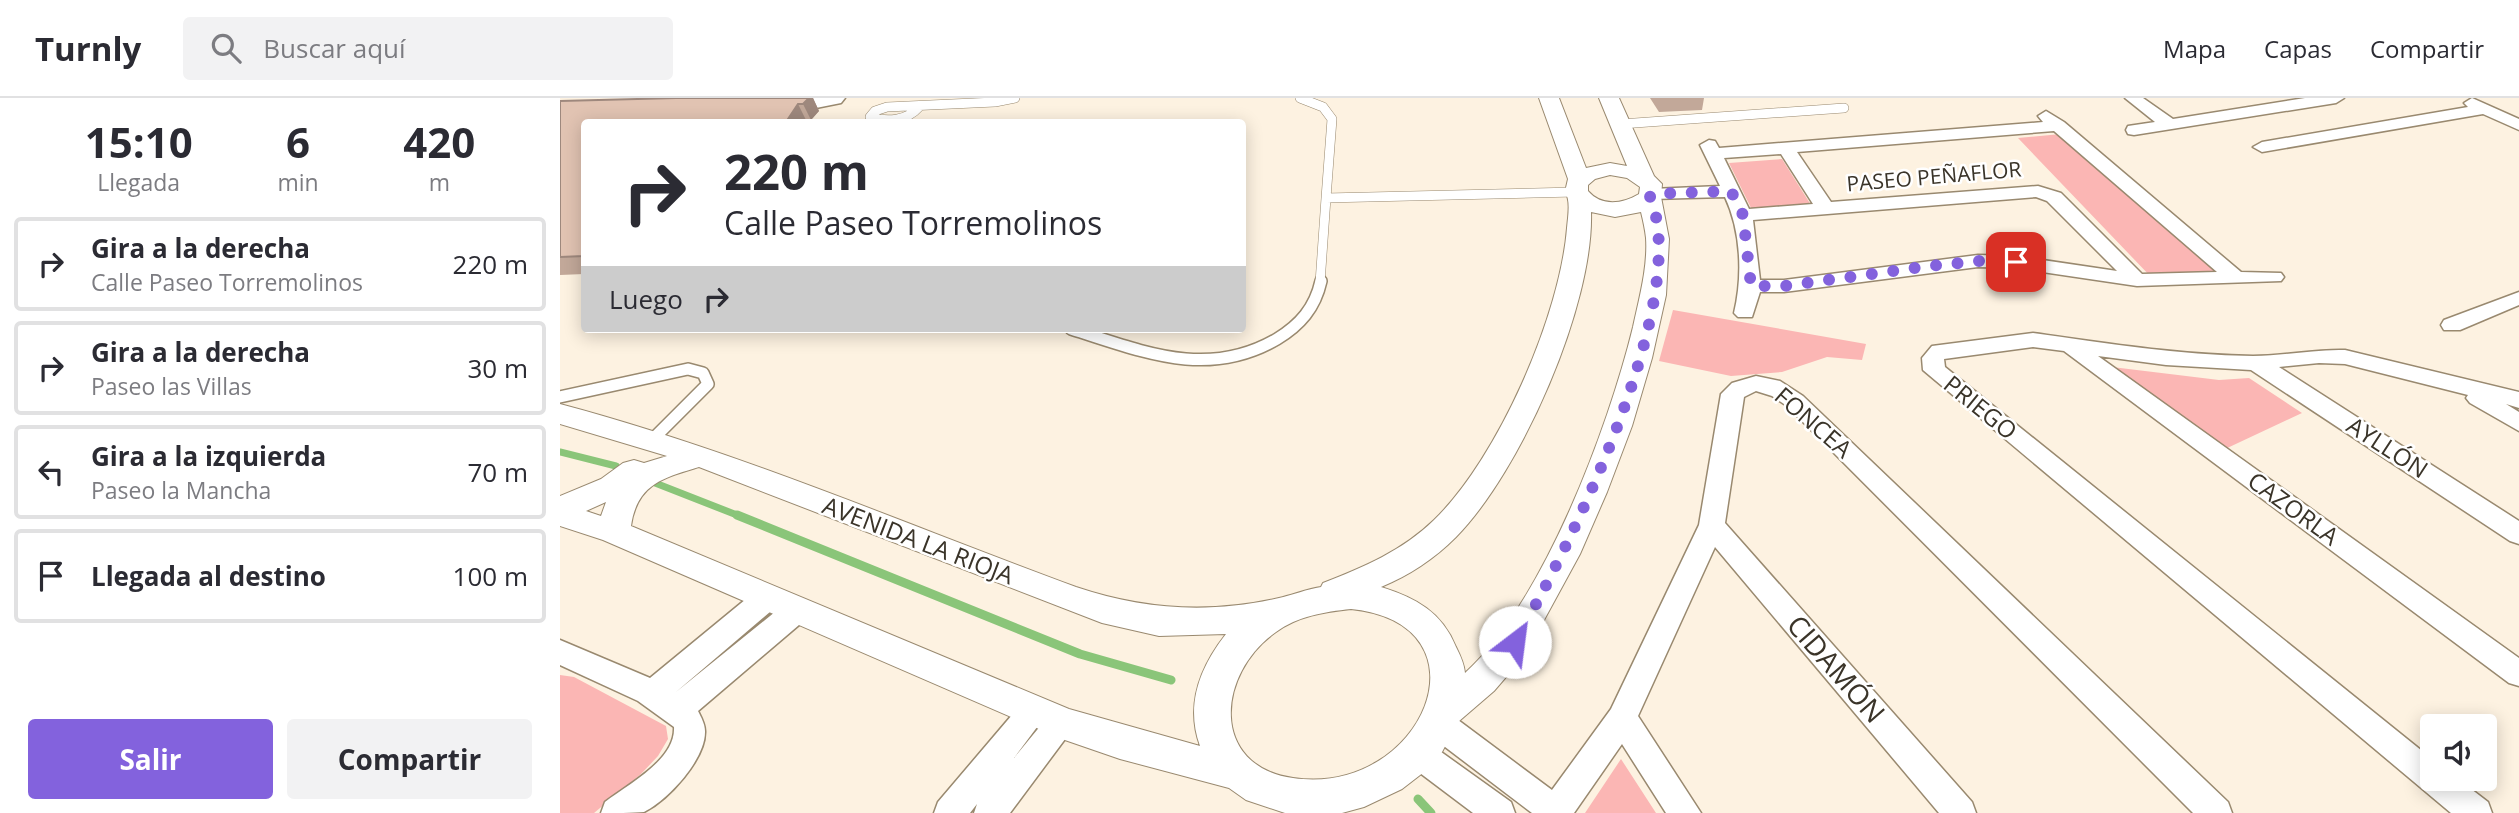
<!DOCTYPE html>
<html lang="es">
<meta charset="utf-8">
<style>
:root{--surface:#fff;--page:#f2f2f3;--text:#2b2b33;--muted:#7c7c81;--line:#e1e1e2;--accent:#8362dd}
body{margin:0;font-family:"Open Sans",sans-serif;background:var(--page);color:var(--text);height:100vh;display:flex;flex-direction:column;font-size:26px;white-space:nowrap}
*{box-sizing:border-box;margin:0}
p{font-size:23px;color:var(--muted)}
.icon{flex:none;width:38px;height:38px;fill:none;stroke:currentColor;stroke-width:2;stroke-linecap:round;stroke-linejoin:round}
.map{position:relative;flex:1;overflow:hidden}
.details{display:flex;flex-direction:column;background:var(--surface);width:560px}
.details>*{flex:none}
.hud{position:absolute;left:21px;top:21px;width:665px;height:214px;border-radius:7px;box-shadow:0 4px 18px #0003;background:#fff;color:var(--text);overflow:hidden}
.tools{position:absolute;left:1860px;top:616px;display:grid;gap:14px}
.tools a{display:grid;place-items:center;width:77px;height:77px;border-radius:7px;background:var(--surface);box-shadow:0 4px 18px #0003;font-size:35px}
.pin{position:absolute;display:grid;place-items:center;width:60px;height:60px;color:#fff;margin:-30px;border-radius:14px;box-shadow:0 4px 10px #0006}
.me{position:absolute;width:77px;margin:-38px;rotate:30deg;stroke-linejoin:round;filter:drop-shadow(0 0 5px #0008)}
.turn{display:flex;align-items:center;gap:24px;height:147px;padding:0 28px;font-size:32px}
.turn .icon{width:91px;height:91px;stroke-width:2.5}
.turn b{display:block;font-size:49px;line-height:60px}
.then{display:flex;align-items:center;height:66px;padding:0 28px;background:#0003;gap:14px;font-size:26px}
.eta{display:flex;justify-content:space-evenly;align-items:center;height:119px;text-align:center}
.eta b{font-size:42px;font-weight:700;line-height:49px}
.action{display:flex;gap:14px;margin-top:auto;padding:14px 28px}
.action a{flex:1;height:80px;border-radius:7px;background:var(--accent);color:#fff;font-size:28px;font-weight:700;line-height:80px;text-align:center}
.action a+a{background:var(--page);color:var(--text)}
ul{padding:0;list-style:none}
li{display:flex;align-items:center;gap:21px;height:94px;margin:0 14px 10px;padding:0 14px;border:4px solid var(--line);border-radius:7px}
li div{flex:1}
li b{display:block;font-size:26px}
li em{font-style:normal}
header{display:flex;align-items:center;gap:42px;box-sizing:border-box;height:98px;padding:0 35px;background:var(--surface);border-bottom:2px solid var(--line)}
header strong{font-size:33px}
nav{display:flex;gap:38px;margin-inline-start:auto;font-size:24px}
.search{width:490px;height:63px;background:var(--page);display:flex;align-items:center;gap:18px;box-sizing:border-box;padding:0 24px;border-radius:7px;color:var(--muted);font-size:26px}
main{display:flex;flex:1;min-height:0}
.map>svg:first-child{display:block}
.green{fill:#fbb6b4}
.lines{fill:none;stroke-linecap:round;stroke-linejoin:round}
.stream-far1{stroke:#8ac579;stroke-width:7}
.stream{stroke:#8ac579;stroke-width:9}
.service-far1-casing{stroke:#99896f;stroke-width:10}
.service-casing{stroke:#99896f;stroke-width:14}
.minor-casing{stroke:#99896f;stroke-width:3}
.tertiary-casing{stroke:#99896f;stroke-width:2}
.trunk-casing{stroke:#99896f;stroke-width:3}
.service-far1{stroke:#fff;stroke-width:9}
.service{stroke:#fff;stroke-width:11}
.minor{fill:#fff;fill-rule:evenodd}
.tertiary{fill:#fff;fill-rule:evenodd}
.trunk{fill:#fff;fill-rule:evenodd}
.wall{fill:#c2a899}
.shaded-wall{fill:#9e887d}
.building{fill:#e1c3b2;stroke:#9e887d;stroke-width:2}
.route{stroke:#8362dd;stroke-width:12;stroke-dasharray:0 21.6}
.labels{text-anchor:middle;stroke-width:5;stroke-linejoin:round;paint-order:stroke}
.far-street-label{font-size:21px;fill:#3a3429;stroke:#fff}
.street-label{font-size:24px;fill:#3a3429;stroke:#fff}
.near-street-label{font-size:28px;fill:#3a3429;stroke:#fff}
</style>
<header>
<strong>Turnly</strong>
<div class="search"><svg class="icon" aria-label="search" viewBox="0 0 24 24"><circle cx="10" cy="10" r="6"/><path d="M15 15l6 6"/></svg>Buscar aquí</div>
<nav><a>Mapa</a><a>Capas</a><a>Compartir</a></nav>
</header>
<main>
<section class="details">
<div class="eta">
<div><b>15:10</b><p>Llegada</p></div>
<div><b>6</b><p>min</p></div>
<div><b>420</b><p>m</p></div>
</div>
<ul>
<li><svg class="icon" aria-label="right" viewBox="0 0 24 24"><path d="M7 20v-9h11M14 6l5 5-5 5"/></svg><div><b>Gira a la derecha</b><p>Calle Paseo Torremolinos</p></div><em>220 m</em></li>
<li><svg class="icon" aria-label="right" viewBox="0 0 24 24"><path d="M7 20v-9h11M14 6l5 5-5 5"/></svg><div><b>Gira a la derecha</b><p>Paseo las Villas</p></div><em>30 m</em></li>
<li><svg class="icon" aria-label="left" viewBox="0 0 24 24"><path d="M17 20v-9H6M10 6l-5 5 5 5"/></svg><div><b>Gira a la izquierda</b><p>Paseo la Mancha</p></div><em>70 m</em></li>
<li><svg class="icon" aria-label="arrive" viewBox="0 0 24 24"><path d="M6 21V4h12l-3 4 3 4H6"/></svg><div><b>Llegada al destino</b></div><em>100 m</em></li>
</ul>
<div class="action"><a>Salir</a><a>Compartir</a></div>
</section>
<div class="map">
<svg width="1959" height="715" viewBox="0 0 1959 715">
<rect width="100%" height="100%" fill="#fdf2e1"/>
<path class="green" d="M1501,36L1661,176L1592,180L1458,40Z
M1222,61L1251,107L1192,112L1169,65Z
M1113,212L1306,246L1302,262L1267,259L1222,274L1171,278L1099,263Z
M1552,269L1659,282L1689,280L1742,315L1663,352Z
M0,577L14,579L106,628L108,641L98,658L81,676L34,715H0Z
M1061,661L1096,715H1025Z"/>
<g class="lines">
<path class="stream-far1" d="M0,354L56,368
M90,383L182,419"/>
<path class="stream" d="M177,417L520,556L611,582
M858,701L871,715"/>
<g class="service-far1-casing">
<path id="service-far1" d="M740,0L763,9L772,21L766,100L1015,94
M359,9C347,23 327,24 310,19L315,13L327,9L435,4L455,0
M1061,26L1284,10
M760,185L766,100"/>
</g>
<g class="service-casing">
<path id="service" d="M511,231C582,253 647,282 717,241C740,227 755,210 761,183
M0,299L128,271L143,275L148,286L91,343"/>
</g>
<g class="minor-casing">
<path id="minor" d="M1565,0H1583L1613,21L1745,0H1784L1776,5L1574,37L1568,36L1566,32L1568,28L1595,24Z
M1912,0L1959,21V32L1923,16L1702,54L1693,49L1702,44L1908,9L1904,5Z
M1486,13L1504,24L1681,174L1721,175L1724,179L1721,183L1577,188L1456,170L1418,169L1224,194H1200L1192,219H1178L1174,215C1183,178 1181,133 1165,99L1092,101L1083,96L1092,91L1160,88L1140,47L1149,42L1155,43L1159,50L1483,24L1478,18ZM1494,33L1657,174L1582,176L1501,95L1478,88L1271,104L1237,54ZM1221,56L1253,106L1189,111L1164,60ZM1476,99L1487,103L1557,173L1456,158L1418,157L1224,182H1200L1193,122Z
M1959,194V207L1900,232H1884L1881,227L1884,222Z
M1473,235C1546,245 1619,257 1693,258C1724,258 1754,251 1785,252L1959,294V310L1946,306L1959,314V333L1910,305L1906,300L1908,297L1785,266L1759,265L1719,269L1959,423V446L1950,443L1691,272L1606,267L1538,258L1959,560V588L1949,585L1504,253L1473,249L1384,261L1385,269L1872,661V681H1898L1928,704L1932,715H1891L1363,272L1362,260L1372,248Z
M1196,278L1220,283L1243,298L1668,704L1672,715H1633L1227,308L1212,298L1196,293L1184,299L1165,425L1412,704L1416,715H1379L1155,449L1078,618L1141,715H1106L1062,646L1014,715H972L868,636L864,626L868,616L879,613L890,616L992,692L1051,611L1139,427L1161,296L1172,285Z
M207,489L217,492L221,500L217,508L116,594L226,505L236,502L246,505L250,513L246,521L138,613C141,619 145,626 145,633C146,661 108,702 84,714C74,715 52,715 41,715L45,704C68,686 116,662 114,629L78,603L0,567V542L90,580L197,492Z
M474,600L485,604L489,613L454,660L491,615L502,612L513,615L517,625L450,715H414L417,706L410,715H374L378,704L463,604Z
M859,642L870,646L951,704L955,715H913L848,666L843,656L848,646Z"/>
</g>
<g class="tertiary-casing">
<path id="tertiary" d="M979,0H999L1026,70L1050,65L1067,68L1039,0H1059L1094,78L1102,86L1101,99L1109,141L1106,197L1092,260L1072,328L1047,394L1020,456L965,557L934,593L898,624L882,654L864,674L842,691L804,709L782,715H725L686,702L669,690L560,661L502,641L43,442L0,428V398L41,381L63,365L74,362L84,365L107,358L0,326V306C177,353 345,426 516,489C584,512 650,516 719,500C733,497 747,491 761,489L763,485C804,469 842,453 874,422C938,360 1000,218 1007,130C1008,119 1011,102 1005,94L1008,81ZM1050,77L1067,80L1080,89L1079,96C1062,106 1042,109 1028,93V87L1035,81ZM1031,114L1055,119L1081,114C1083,122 1085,131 1086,140C1088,169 1079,201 1073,229C1048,331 983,505 905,575C904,565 900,557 896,549C882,514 856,500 821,489C850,477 874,461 896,439C961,373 1034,207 1031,114ZM139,369L542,525L599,538L666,536C640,569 625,607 640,648L509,611L71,428C77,386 103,380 139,369ZM46,404L41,418L26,413ZM791,511C935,526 863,699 733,680C649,668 657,575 716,534C738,518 764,514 791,511Z"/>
</g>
<g class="trunk-casing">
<path id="trunk" d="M205,0H285L281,5L241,13L209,5Z"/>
</g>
<use href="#service-far1" class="service-far1"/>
<use href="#service" class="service"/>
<use href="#minor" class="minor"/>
<use href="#tertiary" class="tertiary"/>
<use href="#trunk" class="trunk"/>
</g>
<path class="wall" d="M253,0L259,13L251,22L24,24V176L0,177V3Z
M1090,0H1144L1142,12L1099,14Z"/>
<path class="shaded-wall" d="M249,0H253L259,13L251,22L243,6Z
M238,6L246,22L244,24H226Z"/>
<path class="building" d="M116,0H249L243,6H238L226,24H24V158L0,159V3Z"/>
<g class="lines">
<path class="route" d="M955,544C1008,453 1133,200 1090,99L1092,96L1171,93L1183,117L1191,188H1224L1370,168L1418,163L1456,164"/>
</g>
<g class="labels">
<g class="far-street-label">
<text transform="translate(1374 79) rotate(-5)" y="7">PASEO PEÑAFLOR</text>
</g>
<g class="street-label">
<text transform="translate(1420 310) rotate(39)" y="8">PRIEGO</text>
<text transform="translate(1253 325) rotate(41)" y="8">FONCEA</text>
<text transform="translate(1827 350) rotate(33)" y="8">AYLLÓN</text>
<text transform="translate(1733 411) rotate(36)" y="8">CAZORLA</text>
<text transform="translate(358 443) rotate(21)" y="8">AVENIDA LA RIOJA</text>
</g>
<g class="near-street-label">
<text transform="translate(1276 571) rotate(49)" y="10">CIDAMÓN</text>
</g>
</g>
</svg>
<div class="tools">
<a><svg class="icon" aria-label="sound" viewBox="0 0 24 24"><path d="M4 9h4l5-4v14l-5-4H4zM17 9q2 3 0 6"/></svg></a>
</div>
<div class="pin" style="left:1456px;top:164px;background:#d93025"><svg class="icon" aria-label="arrive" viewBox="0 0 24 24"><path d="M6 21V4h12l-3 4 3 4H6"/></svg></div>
<svg class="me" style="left:955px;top:544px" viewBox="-20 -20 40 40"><circle r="19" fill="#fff"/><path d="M0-13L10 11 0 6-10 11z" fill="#8362dd"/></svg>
<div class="hud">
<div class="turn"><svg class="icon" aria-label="right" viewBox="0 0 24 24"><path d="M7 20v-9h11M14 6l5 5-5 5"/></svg><div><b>220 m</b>Calle Paseo Torremolinos</div></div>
<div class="then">Luego<svg class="icon" aria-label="right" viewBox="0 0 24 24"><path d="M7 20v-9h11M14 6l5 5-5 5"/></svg></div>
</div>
</div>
</main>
